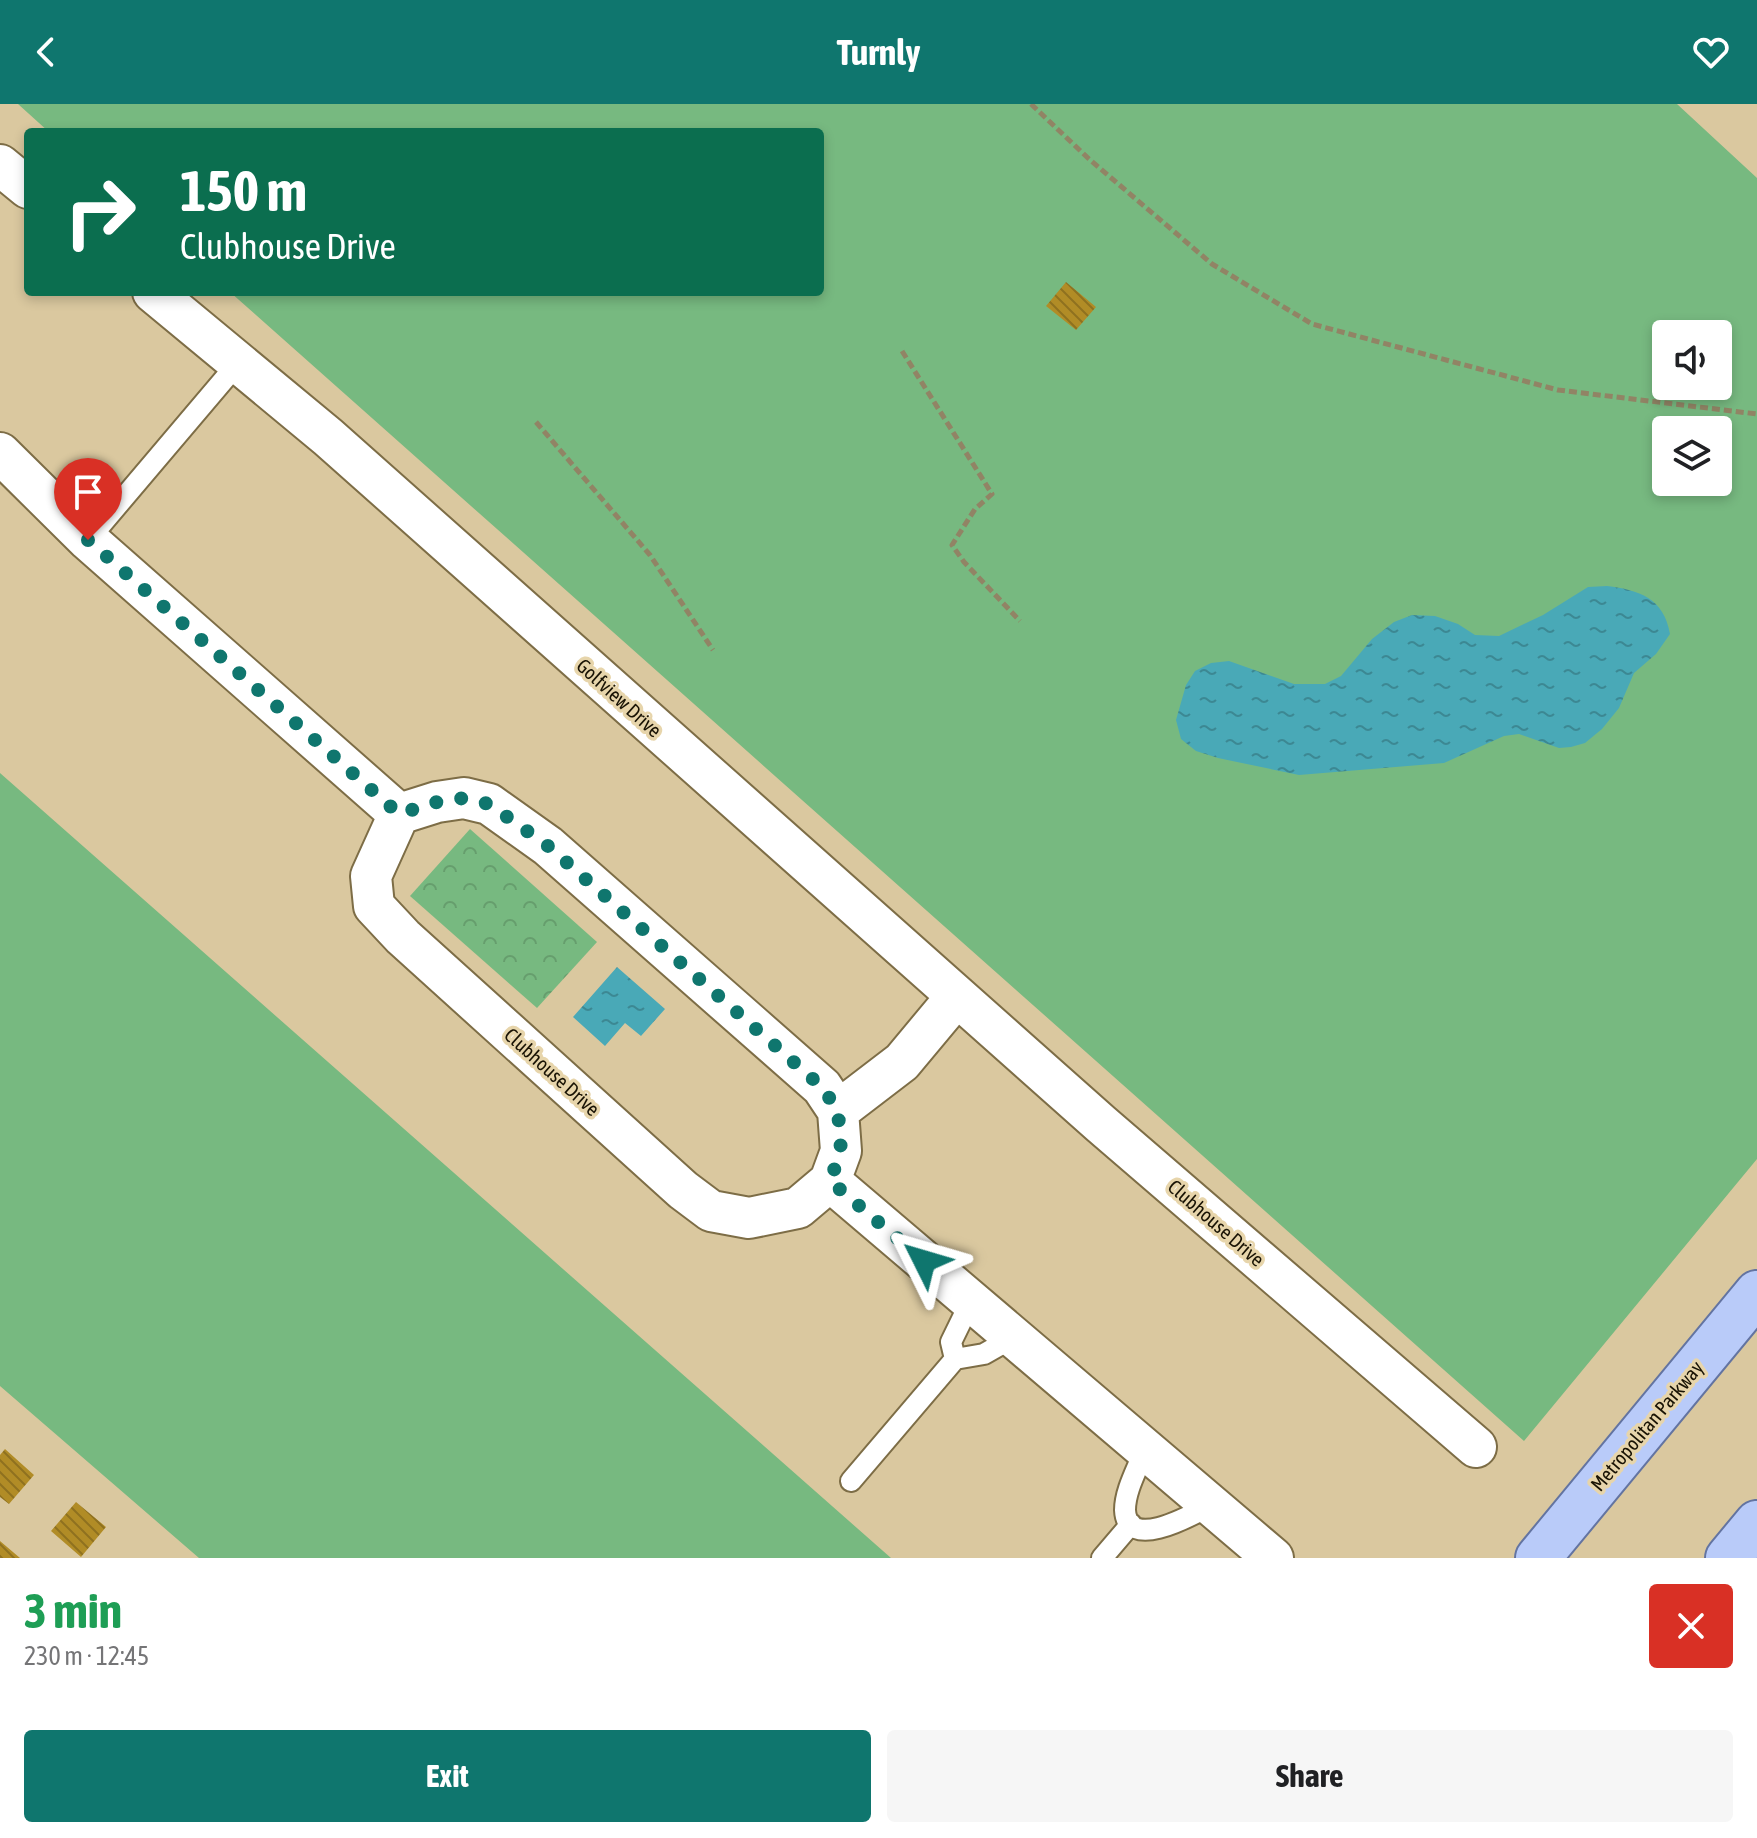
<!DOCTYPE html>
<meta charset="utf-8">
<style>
:root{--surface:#fff;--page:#f6f6f6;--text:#202124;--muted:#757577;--accent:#0f766e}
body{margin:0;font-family:"Asap Condensed",sans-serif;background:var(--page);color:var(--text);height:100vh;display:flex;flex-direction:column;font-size:30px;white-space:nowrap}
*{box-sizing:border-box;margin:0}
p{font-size:26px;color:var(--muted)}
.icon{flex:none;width:44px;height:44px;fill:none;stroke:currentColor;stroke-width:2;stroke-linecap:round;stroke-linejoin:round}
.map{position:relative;height:1454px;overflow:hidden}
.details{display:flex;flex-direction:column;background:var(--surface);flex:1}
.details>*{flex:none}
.hud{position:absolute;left:24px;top:24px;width:800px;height:168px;border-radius:8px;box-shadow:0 4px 12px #0003;background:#0b6e4f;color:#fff;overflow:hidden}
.buttons{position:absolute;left:1652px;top:216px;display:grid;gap:16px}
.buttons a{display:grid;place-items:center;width:80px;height:80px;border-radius:8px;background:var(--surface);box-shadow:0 4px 12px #0003;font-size:40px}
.pin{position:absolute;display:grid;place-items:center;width:68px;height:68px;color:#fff;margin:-82px -34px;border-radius:50% 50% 50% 0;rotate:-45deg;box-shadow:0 0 8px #0007}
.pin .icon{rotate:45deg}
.me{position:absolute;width:88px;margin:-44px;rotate:310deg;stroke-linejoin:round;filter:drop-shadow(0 0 6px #0008)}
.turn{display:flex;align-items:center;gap:28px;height:168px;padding:0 24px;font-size:36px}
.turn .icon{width:104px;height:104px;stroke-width:2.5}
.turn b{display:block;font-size:56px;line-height:68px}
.round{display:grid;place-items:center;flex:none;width:84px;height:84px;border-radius:8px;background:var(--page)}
.overview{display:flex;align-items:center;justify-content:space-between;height:136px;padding:0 24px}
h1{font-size:48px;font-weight:700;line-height:60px;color:#1e9e55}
.action{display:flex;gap:16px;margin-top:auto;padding:16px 24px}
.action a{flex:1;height:92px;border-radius:8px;background:var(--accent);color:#fff;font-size:32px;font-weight:700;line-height:92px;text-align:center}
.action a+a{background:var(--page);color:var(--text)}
header{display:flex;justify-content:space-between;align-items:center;height:104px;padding:0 24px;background:var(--accent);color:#fff;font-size:36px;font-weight:700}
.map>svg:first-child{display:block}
.green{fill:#77b980;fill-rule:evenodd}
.park{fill:url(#park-crowns)}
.water{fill:url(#water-ripples)}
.building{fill:url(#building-back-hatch)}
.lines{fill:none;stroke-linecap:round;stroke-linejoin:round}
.service-casing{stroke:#7d6d46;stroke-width:24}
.minor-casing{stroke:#7d6d46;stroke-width:44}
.primary-casing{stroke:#6374a1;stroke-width:48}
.path{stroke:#918465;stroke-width:5;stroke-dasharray:8 4;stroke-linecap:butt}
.service{stroke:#fff;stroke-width:20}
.minor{stroke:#fff;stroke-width:40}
.primary{stroke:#b9cbf9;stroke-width:44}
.route{stroke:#0f766e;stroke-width:14;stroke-dasharray:0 25.2}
.labels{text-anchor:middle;stroke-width:7;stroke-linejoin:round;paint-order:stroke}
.street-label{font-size:20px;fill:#191304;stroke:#e7d5ab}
</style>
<header><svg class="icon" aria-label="back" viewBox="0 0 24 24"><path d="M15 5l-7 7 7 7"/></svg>Turnly<svg class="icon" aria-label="heart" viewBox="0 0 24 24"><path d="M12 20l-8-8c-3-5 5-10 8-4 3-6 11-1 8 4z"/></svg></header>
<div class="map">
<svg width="1757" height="1454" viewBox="0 0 1757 1454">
<defs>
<pattern id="park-crowns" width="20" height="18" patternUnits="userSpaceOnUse" patternTransform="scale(2)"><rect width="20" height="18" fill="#77b980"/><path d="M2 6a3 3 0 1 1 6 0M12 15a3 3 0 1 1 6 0" fill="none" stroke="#669e6d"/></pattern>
<pattern id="water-ripples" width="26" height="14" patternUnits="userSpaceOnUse" patternTransform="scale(2)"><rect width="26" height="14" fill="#49a9b7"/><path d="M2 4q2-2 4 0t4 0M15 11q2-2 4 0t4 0" fill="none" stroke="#3c8893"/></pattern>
<pattern id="building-back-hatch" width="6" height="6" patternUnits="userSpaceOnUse" patternTransform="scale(2)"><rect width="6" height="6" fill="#b18c26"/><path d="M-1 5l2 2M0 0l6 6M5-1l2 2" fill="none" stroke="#8f711f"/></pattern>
</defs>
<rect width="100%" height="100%" fill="#dac89f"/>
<path class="green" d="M18,0H1677L1757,74V1055L1524,1337L230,188H820V28H49ZM1666,230H1718V282H1666ZM1666,326H1718V378H1666Z
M0,669L891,1454H199L0,1282Z"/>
<path class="park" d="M470,725L597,838L537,904L410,792Z"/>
<path class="water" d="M1607,482C1639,486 1664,494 1670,530L1656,550L1634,569L1619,604L1602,625L1585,639L1571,643L1559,644L1519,630L1504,632L1444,659L1299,671L1218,654L1196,647L1181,635L1176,616L1186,581L1195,567L1211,559L1229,557L1294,580H1325L1341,572L1372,535L1394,518L1412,511L1435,512L1458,520L1475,531L1499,532L1543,511L1588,483Z
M617,863L665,905L641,932L625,919L605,942L573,913Z"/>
<path class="building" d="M1066,178L1096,203L1076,226L1046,202Z
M5,1345L34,1371L9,1400L0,1393V1351Z
M76,1398L106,1423L81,1453L51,1427Z
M0,1437L20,1454H0Z"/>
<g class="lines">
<g class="service-casing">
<path id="service" d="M88,436L238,259
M971,1197L951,1238L955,1255L984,1250L1014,1233
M1145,1345C1138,1364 1125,1386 1125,1406C1127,1449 1194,1410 1211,1401
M851,1377L955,1255
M1102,1454L1131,1420"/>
</g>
<g class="minor-casing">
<path id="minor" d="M0,61L28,84
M153,188L328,333L1101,1020L1476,1343
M0,349L88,436L399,710
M464,694L489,700L548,742L822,983L838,1007L841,1047L830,1077L798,1104L749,1114L711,1107L683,1086L403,833L374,802L371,772L399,710L437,698Z
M838,1007L902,958L957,892
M830,1077L1273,1454"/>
</g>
<g class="primary-casing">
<path id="primary" d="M1538,1454L1757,1189
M1728,1454L1757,1419"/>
</g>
<path class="path" d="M1031,0L1089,55L1212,160L1312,220L1558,286L1757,310
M902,247L992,390L975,405L952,441L964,458L1020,517
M536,318L650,451L713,546"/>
<use href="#service" class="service"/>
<use href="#minor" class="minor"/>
<use href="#primary" class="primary"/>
</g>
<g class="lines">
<path class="route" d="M88,436L399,710L437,698L464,694L489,700L548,742L822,983L838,1007L841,1047L830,1077L924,1157"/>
</g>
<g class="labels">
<g class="street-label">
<text transform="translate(619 594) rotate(42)" y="7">Golfview Drive</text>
<text transform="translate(552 968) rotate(42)" y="7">Clubhouse Drive</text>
<text transform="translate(1216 1119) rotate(41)" y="7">Clubhouse Drive</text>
<text transform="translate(1647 1322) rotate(-50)" y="7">Metropolitan Parkway</text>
</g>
</g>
</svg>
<div class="buttons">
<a><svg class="icon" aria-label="sound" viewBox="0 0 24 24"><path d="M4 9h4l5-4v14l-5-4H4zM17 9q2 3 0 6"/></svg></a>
<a><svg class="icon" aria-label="layers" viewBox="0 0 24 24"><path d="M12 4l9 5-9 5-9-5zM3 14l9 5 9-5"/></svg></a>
</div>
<div class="pin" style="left:88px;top:436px;background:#d93025"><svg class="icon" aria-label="arrive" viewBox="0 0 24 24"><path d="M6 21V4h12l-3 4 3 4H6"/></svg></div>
<svg class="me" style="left:924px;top:1157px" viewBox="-20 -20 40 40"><path d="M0-17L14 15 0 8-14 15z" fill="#0f766e" stroke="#fff" stroke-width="4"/></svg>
<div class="hud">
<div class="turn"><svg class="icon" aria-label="right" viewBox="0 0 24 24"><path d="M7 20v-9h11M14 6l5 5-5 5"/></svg><div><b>150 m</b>Clubhouse Drive</div></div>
</div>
</div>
<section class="details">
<div class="overview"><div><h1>3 min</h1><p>230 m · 12:45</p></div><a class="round" style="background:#d93025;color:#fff"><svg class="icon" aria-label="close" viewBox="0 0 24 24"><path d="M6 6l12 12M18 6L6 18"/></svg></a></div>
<div class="action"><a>Exit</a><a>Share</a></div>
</section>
